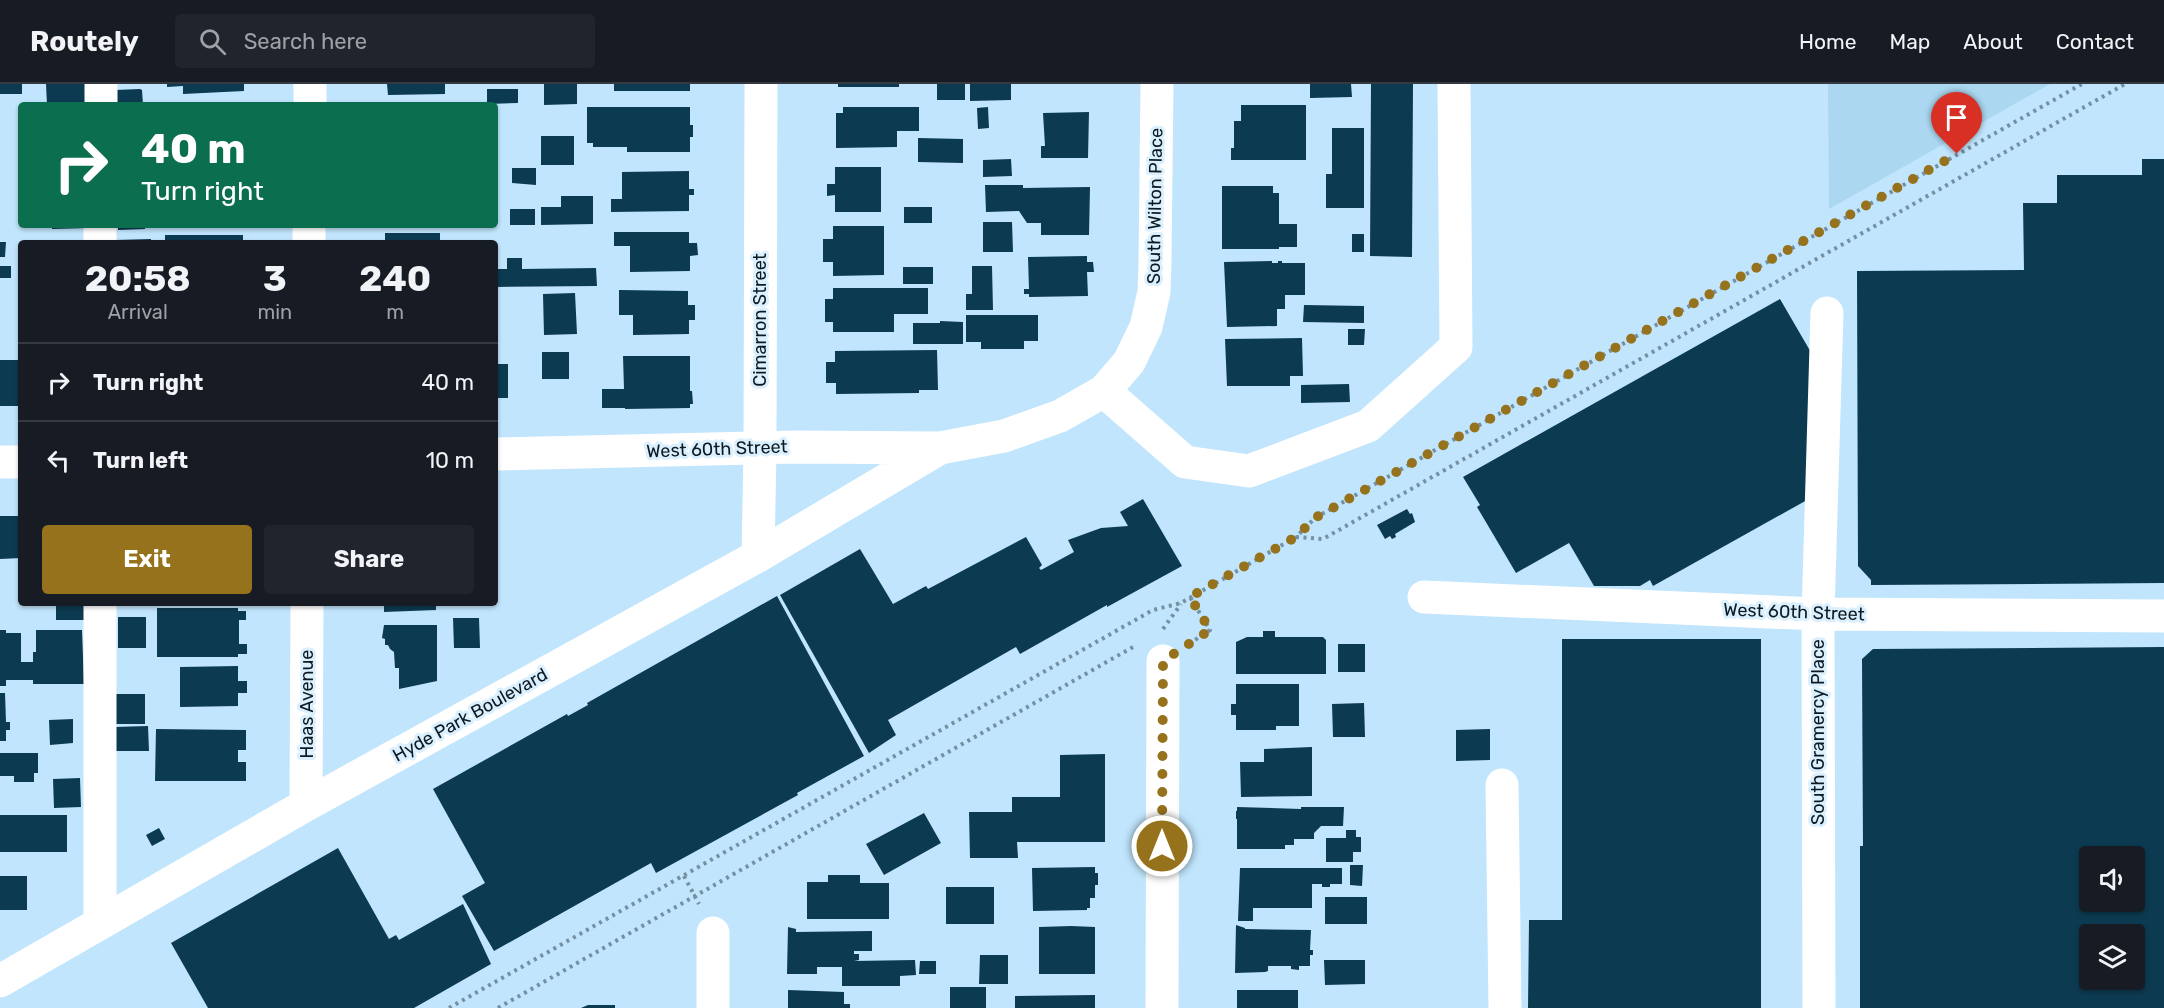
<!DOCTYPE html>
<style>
:root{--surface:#171b24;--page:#20242c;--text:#f1f3f6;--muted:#9ea1a6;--line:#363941;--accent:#96721c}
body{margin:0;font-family:Rubik,sans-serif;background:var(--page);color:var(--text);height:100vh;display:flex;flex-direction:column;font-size:22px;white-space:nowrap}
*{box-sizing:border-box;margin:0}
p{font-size:20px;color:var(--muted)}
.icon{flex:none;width:33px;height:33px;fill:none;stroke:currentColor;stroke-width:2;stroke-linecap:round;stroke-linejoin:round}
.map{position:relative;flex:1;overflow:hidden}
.drawer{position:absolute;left:18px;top:156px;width:480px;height:366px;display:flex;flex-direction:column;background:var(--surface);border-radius:6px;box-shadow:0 2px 4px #0004}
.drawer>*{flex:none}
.top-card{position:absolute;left:18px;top:18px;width:480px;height:126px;border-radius:6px;box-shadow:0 2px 4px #0004;background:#0b6e4f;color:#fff;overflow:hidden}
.controls{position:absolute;left:2079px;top:762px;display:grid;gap:12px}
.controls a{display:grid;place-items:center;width:66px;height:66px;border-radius:6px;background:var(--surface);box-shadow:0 2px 4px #0004;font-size:30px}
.pin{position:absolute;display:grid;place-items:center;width:51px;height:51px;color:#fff;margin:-62px -26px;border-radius:50% 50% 50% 0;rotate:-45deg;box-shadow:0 0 6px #0007}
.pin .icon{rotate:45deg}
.me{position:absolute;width:66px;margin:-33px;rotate:0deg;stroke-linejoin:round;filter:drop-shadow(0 0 4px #0008)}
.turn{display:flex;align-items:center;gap:21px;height:126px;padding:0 24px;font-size:27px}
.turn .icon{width:78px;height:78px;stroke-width:2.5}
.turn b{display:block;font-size:42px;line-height:51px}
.eta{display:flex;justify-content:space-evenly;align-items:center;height:102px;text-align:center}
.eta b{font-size:36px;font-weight:700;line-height:42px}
.action{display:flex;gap:12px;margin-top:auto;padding:12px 24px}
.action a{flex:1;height:69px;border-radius:6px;background:var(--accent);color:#fff;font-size:24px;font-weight:700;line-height:69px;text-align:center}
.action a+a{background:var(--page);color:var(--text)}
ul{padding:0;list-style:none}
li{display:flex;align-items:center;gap:18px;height:78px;padding:0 24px;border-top:2px solid var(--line)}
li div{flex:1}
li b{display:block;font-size:22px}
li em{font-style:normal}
header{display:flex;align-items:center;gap:36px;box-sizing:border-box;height:84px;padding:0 30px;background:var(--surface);border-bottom:2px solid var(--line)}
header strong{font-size:28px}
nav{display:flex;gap:33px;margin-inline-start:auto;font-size:21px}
.search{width:420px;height:54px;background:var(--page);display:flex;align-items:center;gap:15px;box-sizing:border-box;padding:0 21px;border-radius:6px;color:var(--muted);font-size:22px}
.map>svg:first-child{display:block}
.built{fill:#abd7f1}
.building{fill:#0c3a50;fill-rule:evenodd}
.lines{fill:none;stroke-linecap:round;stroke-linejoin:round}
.path{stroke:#7590a1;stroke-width:4;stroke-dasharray:3 4.5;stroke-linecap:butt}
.minor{stroke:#fff;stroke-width:33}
.route{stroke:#96721c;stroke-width:10;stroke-dasharray:0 18}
.labels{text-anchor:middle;stroke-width:6;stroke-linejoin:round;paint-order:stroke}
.street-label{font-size:18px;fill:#0d1a22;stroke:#daf0fe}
</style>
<header>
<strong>Routely</strong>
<div class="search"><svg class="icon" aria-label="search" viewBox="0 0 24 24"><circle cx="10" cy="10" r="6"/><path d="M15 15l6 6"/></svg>Search here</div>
<nav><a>Home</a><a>Map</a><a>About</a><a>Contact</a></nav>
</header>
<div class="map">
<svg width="2164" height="924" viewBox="0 0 2164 924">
<rect width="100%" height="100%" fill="#c0e5fc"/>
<path class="built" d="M1828,0H2050L1829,125Z"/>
<path class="building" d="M0,0H22V10H0Z
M46,0H85L86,21H47Z
M167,0H244V7L183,10V2L167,3Z
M387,0H445V10L388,11Z
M544,0H577V20L544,21Z
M614,0H690V7H614Z
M838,0H899V3H838Z
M937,0H965V16H937Z
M970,0H1011V16L970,17Z
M1310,0H1351L1352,13L1310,14Z
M1371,0H1413L1412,173L1370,172Z
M140,5L142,6L143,21H116L115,6Z
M487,5H518V19L487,20Z
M1241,21H1306V76H1231V64H1234V37H1241Z
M587,23H690V41H693V53H690V68H627V63H593V59H587Z
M843,23H919V47H897V63L836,64V29H843Z
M988,23L989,44L978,45L977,24Z
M1089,28L1088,74H1041V62H1045L1043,29Z
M1332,44H1364V124H1326V90H1332Z
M541,52H574V81H541Z
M918,54L963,55V79L918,78Z
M1011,75L1012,92L983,93V76Z
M2142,75H2164V499L1871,501V496L1858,482L1857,187L2024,186L2023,119H2057V91H2142Z
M835,83H881V128H835V111L827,112V100H835Z
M512,84H536V101L512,99Z
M689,87V105H694V111H689V127L611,128V115H622V88Z
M985,101H1023V104L1090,103L1089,151H1041V139H1027L1019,127L986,128Z
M1222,102H1273V109H1279V140H1297V163H1279V165H1222Z
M561,112H593V140L541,141V123H561Z
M904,123H932V139H904Z
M510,125H535V141H510Z
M983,138H1012L1013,168H983Z
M52,141H88V144L52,145Z
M118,141H145V145L118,146Z
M833,142H884V191L833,192V178H823V155H833Z
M614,148H689V159H697L698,171L690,172V187L630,188V162H614Z
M385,149H440V159H385Z
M1352,150H1364V168H1352Z
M165,151H243V159H165Z
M151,155V159H116V156Z
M0,158H6L5,173H0Z
M1087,172V178H1093L1094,188H1087L1088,212L1029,213V210H1024V205H1029L1028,173Z
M507,174H522V185L596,184L597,202L495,203V185H507Z
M1272,177V179H1278V177H1282V179H1305V211H1285V225H1277V242L1227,243L1224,178Z
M0,182H11V194H0Z
M972,182H992L993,226H966V210H972Z
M903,183H933V200H903Z
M833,204H928V230H894V248H833V238H825V215H833Z
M619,206L688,207V221H695V236H689V250L633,251V231H619Z
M575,209L577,250L544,251L543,210Z
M1780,215L1816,277V411L1653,502L1650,496L1640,502H1594L1569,459L1516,489L1477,423L1480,421L1463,393Z
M1304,221L1364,222V239L1303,238Z
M966,231H1038V257H1024V265H981V258H966Z
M940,237L963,238V260H913V239H940Z
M1348,245H1365L1364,261H1348Z
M1302,254L1303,292H1290V302H1227L1225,255Z
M937,266L938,306H919V309L836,310V299H826V278H835V267Z
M542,268H569V295H542Z
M623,272H690V307H692L693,320H690V324L625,325V324H602V305H624Z
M0,276H21V322H0Z
M495,280H508V314H495Z
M1349,300L1350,318L1301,319V301Z
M1143,415L1182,482L1107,523V521L1020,570L1016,563L888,636L896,651L869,669L780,511L860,465L893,520L926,502L928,505L1026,453L1042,481L1039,484L1041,486L1074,468L1068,456L1101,444L1128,442L1120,428Z
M1407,425L1410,430L1412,429L1415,438L1395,450L1396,453L1392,455L1390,452L1385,455L1377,441Z
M0,432H21V474L0,475Z
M777,512L864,672L797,709L798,711L656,789L651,779L494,867L462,812L485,799L433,705L567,630L568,632L588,621L587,619Z
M56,519H86V536H56Z
M384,519H436V526L384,528Z
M157,524H238V527H246V536H239V560H247V570H238V573H157Z
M118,533H146V564H118Z
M453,534H479L480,564H454Z
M384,541H437V597L399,605V584H395L394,568L390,565L388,561H385V555L382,554Z
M0,546H6V549H21V578H33V568H36V546H82L84,600H33V596H6V602H0Z
M1263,547H1275V553H1323L1326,556V590H1236V558L1247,553H1263Z
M1562,555H1761V924H1528L1529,836H1562Z
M1338,560H1365V588H1338Z
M2164,563V924H1860V762H1863L1862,575L1873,565ZM2090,772H2134V818H2090ZM2090,850H2134V896H2090Z
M238,582V597H247V609H238V622L180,623V583Z
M1236,600H1299V642H1276V646H1236V631H1231V620H1236Z
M0,609H5L6,638H10V646H6V657H0Z
M114,610H145V640H114Z
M1364,619L1365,653H1333L1332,620Z
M73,635V659L50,661L49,636Z
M148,642L149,667H114L115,643Z
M156,645L246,646V666H238V678H246V697H155Z
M1490,645V676L1456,677V646Z
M1312,663V712L1241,713L1240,678H1264V665Z
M0,669H38V689H34V698H14V692H0Z
M1105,670V758H1017L1018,774H970L969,728H1012V713H1060V671Z
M80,694L81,723L54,724L53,695Z
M1237,723L1301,725V723H1344L1343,742H1321L1314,749V755H1294V761H1285V765H1237V735H1236V727H1237Z
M924,729L941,759L884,791L866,760Z
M0,731H67V768H0Z
M159,744L165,755L152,762L146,751Z
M1346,746H1356V753H1361V768H1353V778H1326V754H1346Z
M338,764L389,855L396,851L399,856L463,820L491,880L414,924H208L171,859Z
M1350,781H1363L1362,802L1350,801Z
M1095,783V789H1098V801H1095V814H1090V824H1087V826L1033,827L1032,784Z
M1240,784H1342V800H1330V803H1322V800H1312V824H1253V837H1238Z
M828,791H860V799H889V835H807V798H828Z
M0,792H27V826H0Z
M946,803H994V840H946Z
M1325,813H1367V840H1325Z
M1236,841L1245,844V845L1311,846L1310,866H1313V871H1310V882H1299V886L1291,885V882H1268V887L1265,888L1235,889Z
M1071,842L1095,843V890H1039V843Z
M788,843L796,845V848L872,847V867H854V870H859V876L854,877L915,876L916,891L900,892V902H842V883H817V890H787Z
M980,871H1008V900H979Z
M1324,876H1365V900L1325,901Z
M920,877H936V890H919Z
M950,903H986V924H950Z
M788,906L844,908V920H850V924H788Z
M1237,906H1298V924H1237Z
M1095,911V924H1015V912Z
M588,921H615V924H581Z"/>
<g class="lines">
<path class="path" d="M1296,453L1323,455L2125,0
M1163,545L1181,520
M1189,560L1210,546L1190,513
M684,792L699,820
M449,924L1153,526L1181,519L1296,453L1315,434L2082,0
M498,924L1133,563"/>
<path class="minor" d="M101,21V0
M310,21V0
M100,159V141
M309,159V141
M1104,307L1185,378L1249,387L1368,342L1456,263L1454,0
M495,370L797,363L940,364L1004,352L1060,332L1104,307L1129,278L1146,243L1154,208L1155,177L1157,0
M0,378H21
M758,472L760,365L761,0
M1424,513L1818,530L2164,532
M100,519V839
M1502,701L1505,924
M306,721L307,519
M0,897L306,721L758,472L940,364
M713,924V849
M1162,924L1163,577
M1819,924L1818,530L1827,229"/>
</g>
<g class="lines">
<path class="route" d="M1162,762L1163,577L1210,546L1190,513L1296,453L1315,434L1957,70"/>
</g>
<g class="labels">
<g class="street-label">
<text transform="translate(1155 122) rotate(-89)" y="6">South Wilton Place</text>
<text transform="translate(760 236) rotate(-90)" y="6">Cimarron Street</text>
<text transform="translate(717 365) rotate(-2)" y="6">West 60th Street</text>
<text transform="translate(1794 528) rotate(2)" y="6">West 60th Street</text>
<text transform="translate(307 620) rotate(-90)" y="6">Haas Avenue</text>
<text transform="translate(470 631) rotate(-29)" y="6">Hyde Park Boulevard</text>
<text transform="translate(1818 648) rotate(-90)" y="6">South Gramercy Place</text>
</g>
</g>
</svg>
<div class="controls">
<a><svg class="icon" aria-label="sound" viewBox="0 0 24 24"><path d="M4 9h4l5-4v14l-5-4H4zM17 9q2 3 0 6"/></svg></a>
<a><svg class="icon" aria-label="layers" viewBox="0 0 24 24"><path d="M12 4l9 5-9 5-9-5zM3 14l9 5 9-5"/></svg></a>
</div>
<div class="pin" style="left:1957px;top:70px;background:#d93025"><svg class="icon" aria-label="arrive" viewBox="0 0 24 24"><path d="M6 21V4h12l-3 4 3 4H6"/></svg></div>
<svg class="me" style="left:1162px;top:762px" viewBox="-20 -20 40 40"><circle r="17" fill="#96721c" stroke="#fff" stroke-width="3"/><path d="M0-11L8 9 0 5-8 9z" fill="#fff"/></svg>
<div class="top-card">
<div class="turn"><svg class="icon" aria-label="right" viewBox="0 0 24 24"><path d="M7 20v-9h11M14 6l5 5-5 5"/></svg><div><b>40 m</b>Turn right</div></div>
</div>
<section class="drawer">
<div class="eta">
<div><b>20:58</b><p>Arrival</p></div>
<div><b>3</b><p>min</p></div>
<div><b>240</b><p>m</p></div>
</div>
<ul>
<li><svg class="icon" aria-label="right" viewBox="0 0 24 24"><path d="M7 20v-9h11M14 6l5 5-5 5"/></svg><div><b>Turn right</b></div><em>40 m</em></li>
<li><svg class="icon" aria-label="left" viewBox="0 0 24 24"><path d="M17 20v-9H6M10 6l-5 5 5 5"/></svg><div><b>Turn left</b></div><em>10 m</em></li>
</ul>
<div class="action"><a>Exit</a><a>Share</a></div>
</section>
</div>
